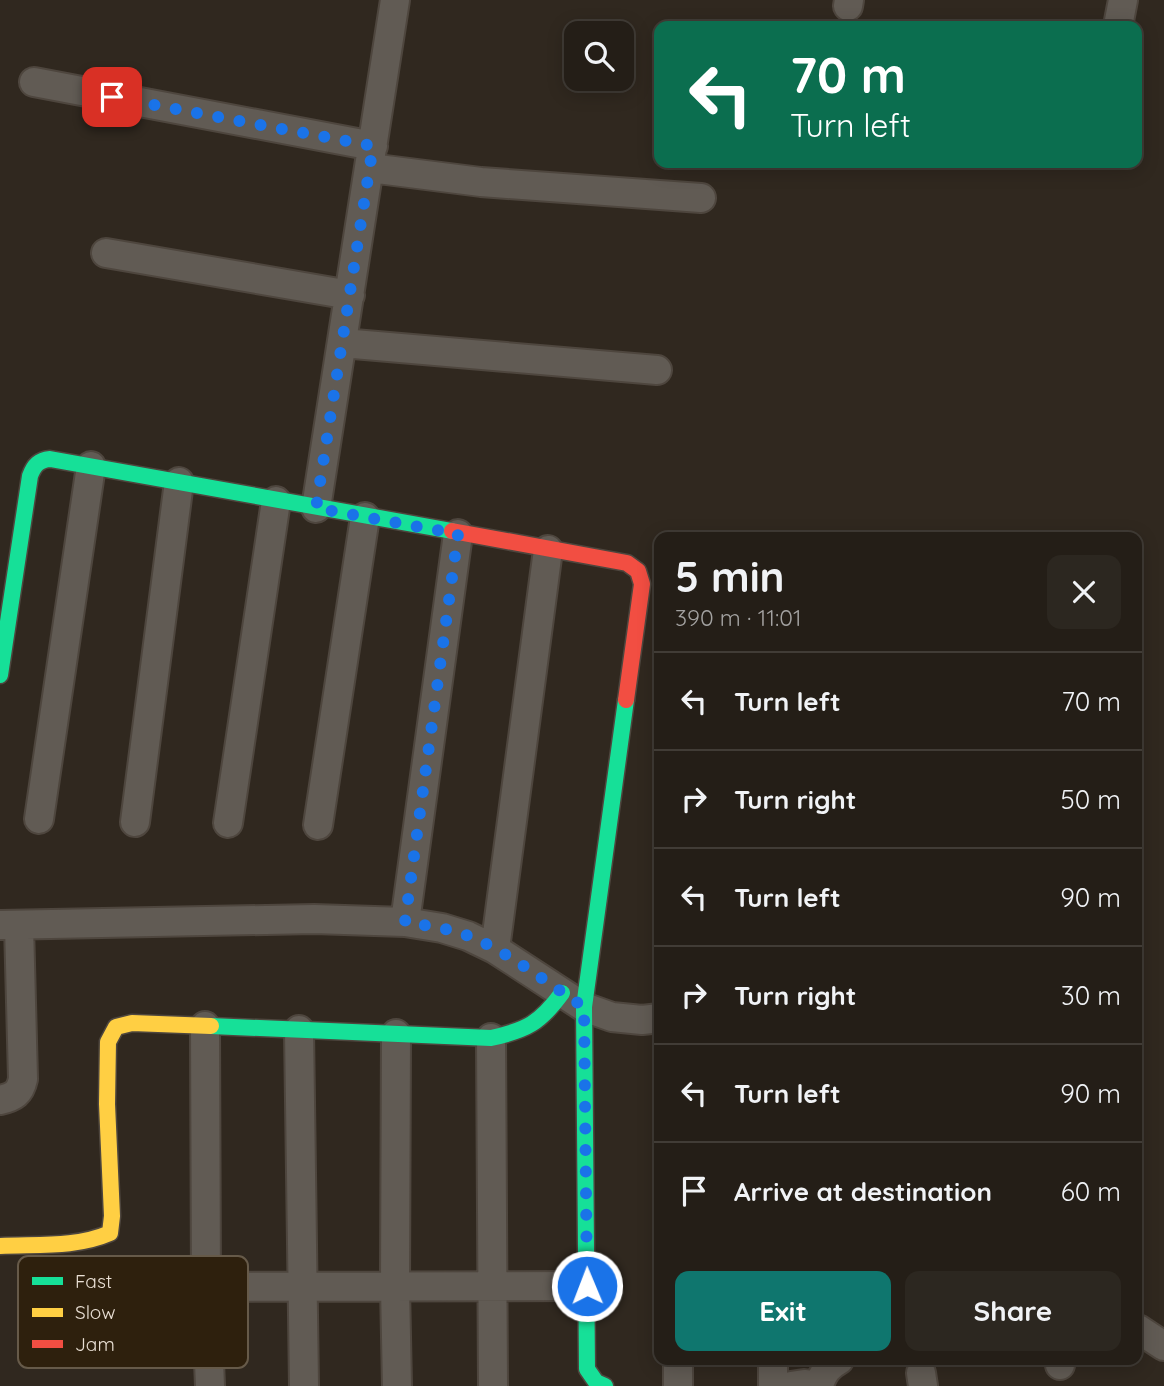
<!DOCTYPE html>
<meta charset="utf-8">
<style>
:root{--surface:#241e17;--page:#2c2720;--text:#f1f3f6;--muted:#a3a2a1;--line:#413c36;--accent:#0f766e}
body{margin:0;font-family:Quicksand,sans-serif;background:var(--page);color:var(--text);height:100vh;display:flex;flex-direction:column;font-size:26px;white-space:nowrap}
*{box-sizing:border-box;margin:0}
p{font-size:23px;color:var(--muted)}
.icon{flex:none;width:38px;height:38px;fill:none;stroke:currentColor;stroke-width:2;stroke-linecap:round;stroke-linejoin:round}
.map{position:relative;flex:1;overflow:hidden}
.sheet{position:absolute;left:654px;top:532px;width:488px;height:833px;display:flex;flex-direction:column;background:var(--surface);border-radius:14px;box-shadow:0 4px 18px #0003,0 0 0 2px var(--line)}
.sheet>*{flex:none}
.top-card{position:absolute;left:654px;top:21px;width:488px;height:147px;border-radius:14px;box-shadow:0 4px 18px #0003,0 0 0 2px var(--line);background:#0b6e4f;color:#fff;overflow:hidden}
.fabs{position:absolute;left:564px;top:21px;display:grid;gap:14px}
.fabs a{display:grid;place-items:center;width:70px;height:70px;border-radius:14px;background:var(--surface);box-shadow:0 4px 18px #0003,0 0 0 2px var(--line);font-size:35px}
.pin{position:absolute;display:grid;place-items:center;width:60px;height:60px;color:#fff;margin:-30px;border-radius:14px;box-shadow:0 4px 10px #0006}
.me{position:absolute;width:77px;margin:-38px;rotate:359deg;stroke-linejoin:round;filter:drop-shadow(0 0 5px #0008)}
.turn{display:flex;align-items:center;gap:24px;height:147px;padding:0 21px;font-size:32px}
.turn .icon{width:91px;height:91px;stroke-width:2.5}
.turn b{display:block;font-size:49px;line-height:60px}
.round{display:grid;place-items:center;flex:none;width:74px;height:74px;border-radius:14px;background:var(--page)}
.overview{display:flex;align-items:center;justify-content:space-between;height:119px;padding:0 21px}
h1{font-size:42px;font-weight:800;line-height:52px}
.primary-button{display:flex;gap:14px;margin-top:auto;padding:14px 21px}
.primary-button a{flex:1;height:80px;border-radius:14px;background:var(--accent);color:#fff;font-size:28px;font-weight:800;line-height:80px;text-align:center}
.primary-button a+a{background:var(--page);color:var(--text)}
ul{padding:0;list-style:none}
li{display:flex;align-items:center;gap:21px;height:98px;padding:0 21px;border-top:2px solid var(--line)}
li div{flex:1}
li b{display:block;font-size:26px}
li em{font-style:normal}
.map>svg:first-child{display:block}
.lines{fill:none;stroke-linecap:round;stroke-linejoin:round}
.street-casing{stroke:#4e463e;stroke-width:32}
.fast-casing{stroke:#4e463e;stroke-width:19}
.slow-casing{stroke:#4e463e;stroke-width:19}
.jam-casing{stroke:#4e463e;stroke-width:19}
.street{stroke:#615b54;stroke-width:28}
.fast{stroke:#16e098;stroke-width:16}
.slow{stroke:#ffcf43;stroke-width:16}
.jam{stroke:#f24e42;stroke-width:16}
.route{stroke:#1a73e8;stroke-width:12;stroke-dasharray:0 21.6}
.key{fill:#2e200d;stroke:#665a49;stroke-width:2}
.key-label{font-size:19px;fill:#eae0d5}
</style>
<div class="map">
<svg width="1164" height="1386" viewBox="0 0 1164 1386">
<rect width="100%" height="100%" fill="#30281f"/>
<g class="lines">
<g class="street-casing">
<path id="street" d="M848,6L849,0
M1118,26L1123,0
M34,82L373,146
M370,168L481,182L701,198
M106,253L350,295
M342,343L657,370
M316,508L395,0
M39,819L91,466
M135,822L179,482
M228,823L276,501
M318,825L365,517
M405,922L458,534
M0,925L314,919L405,922L442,928L468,936L495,949L584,1007L612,1017L642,1020L660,1018
M495,949L548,550
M205,1026L206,1287L210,1386
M299,1030L304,1386
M396,1034L395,1287L397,1386
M491,1038L493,1386
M0,1100C14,1097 20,1093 23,1079L19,925
M206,1287L587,1286
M1138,1329L1164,1346
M678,1360V1386
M773,1360V1386
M1060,1360V1365
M921,1373L923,1386
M819,1385C823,1373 828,1366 839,1360
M791,1386L804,1384L819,1386"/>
</g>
<g class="fast-casing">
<path id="fast" d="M0,675L30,476C34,465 39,460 50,459L452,531
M211,1026L491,1038C527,1030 540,1023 562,993
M605,1386L596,1382L587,1369L584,1007L626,700"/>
</g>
<g class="slow-casing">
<path id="slow" d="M0,1246C36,1244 76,1248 110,1233L112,1216L107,1104L108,1042L116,1027L132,1023L211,1026"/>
</g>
<g class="jam-casing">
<path id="jam" d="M452,531L627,563L638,571L642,584L626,700"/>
</g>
<use href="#street" class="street"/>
<use href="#fast" class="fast"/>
<use href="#slow" class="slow"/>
<use href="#jam" class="jam"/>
</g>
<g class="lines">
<path class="route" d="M112,97L373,146L316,508L458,534L405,922C427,926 448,928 469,936C510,953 547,983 584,1007L587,1286"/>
</g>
<rect x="18" y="1256" width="230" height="112" rx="10" class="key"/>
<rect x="32" y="1277" width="31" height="8" fill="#16e098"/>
<rect x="32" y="1308" width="31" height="9" fill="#ffcf43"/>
<rect x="32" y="1340" width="31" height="8" fill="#f24e42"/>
<g class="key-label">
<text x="75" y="1288">Fast</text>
<text x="75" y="1319">Slow</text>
<text x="75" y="1351">Jam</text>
</g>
</svg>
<div class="fabs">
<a><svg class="icon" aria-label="search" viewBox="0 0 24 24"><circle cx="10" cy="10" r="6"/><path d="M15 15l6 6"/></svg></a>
</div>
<div class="pin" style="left:112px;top:97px;background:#d93025"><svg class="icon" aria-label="arrive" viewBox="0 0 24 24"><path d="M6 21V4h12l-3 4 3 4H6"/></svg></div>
<svg class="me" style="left:587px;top:1286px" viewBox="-20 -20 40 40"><circle r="17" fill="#1a73e8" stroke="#fff" stroke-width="3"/><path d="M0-11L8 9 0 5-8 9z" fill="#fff"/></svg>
<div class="top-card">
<div class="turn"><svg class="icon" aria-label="left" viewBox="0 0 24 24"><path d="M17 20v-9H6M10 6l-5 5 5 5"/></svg><div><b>70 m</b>Turn left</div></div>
</div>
<section class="sheet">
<div class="overview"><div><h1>5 min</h1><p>390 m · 11:01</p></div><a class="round"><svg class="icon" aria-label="close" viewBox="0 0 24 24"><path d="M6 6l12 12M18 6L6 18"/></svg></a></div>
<ul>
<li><svg class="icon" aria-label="left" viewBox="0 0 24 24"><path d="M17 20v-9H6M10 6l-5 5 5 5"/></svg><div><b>Turn left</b></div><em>70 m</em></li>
<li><svg class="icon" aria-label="right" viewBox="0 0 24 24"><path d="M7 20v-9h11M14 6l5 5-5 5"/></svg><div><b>Turn right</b></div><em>50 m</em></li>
<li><svg class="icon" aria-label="left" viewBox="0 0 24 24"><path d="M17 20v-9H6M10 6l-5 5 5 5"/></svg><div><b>Turn left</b></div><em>90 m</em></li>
<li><svg class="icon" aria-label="right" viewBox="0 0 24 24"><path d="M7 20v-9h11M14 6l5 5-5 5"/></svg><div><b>Turn right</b></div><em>30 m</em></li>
<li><svg class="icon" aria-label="left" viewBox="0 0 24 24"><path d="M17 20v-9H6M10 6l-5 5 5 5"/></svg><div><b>Turn left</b></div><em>90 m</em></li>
<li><svg class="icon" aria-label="arrive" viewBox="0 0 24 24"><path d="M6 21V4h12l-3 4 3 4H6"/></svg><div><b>Arrive at destination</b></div><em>60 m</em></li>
</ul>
<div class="primary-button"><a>Exit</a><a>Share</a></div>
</section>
</div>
